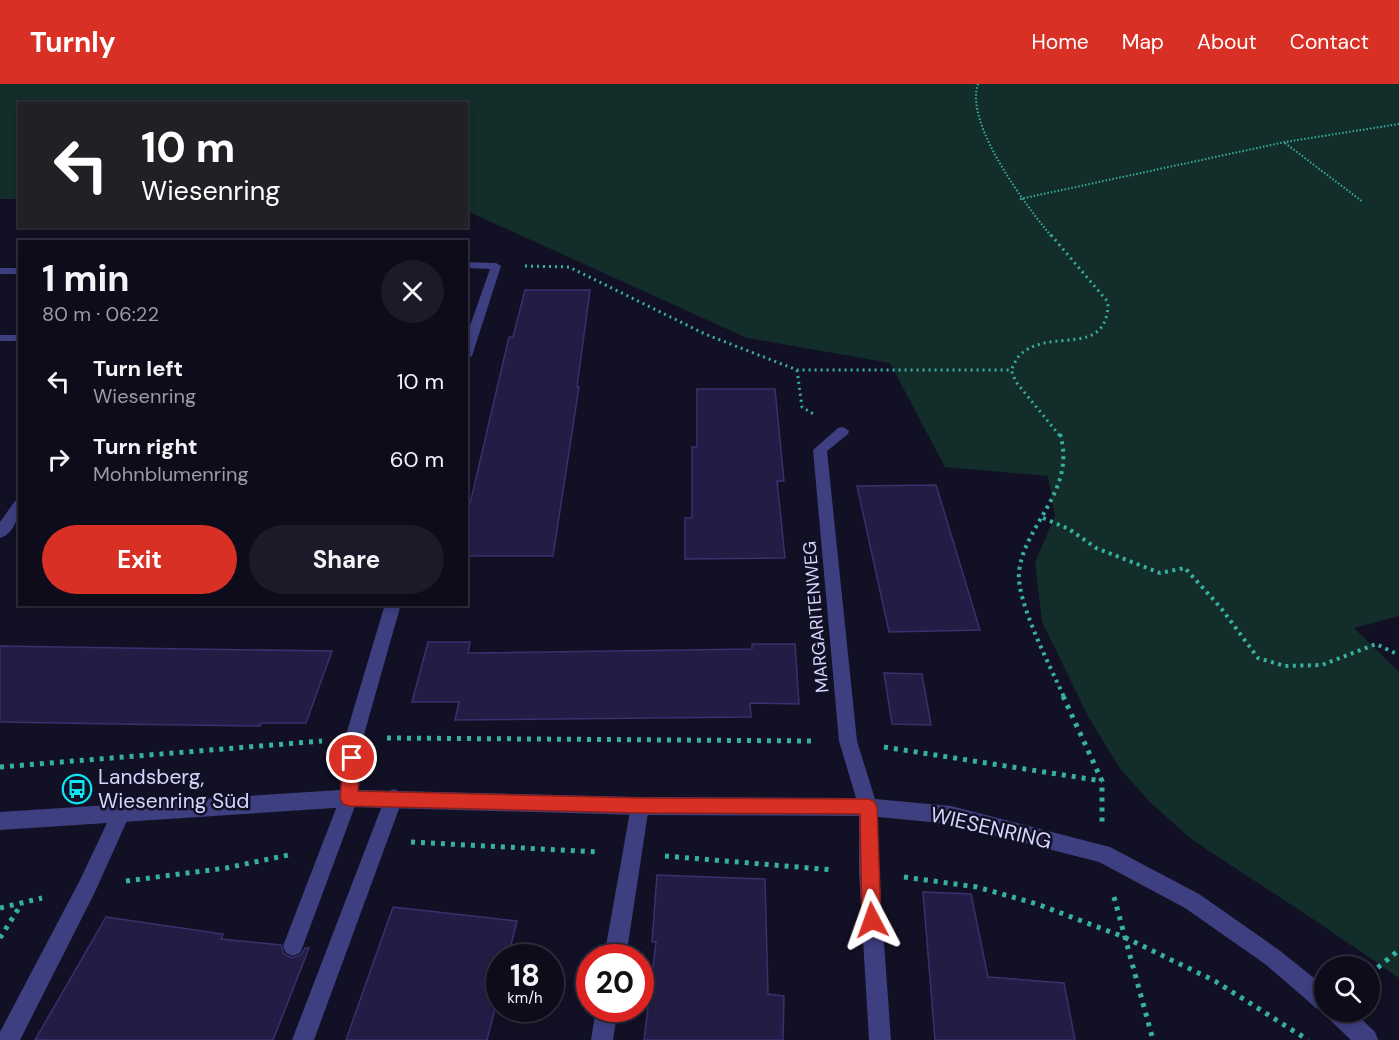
<!DOCTYPE html>
<meta charset="utf-8">
<style>
:root{--surface:#0e0c1b;--page:#1c1a28;--text:#f1f3f6;--muted:#9b9ba3;--line:#2e2c3a;--accent:#d93025}
body{margin:0;font-family:"DM Sans",sans-serif;background:var(--page);color:var(--text);height:100vh;display:flex;flex-direction:column;font-size:22px;white-space:nowrap}
*{box-sizing:border-box;margin:0}
p{font-size:20px;color:var(--muted)}
.icon{flex:none;width:33px;height:33px;fill:none;stroke:currentColor;stroke-width:2;stroke-linecap:round;stroke-linejoin:round}
.map{position:relative;flex:1;overflow:hidden}
.drawer{position:absolute;left:18px;top:156px;width:450px;height:366px;display:flex;flex-direction:column;background:var(--surface);border-radius:0px;box-shadow:0 3px 9px #0003,0 0 0 2px var(--line)}
.drawer>*{flex:none}
.banner{position:absolute;left:18px;top:18px;width:450px;height:126px;border-radius:0px;box-shadow:0 3px 9px #0003,0 0 0 2px var(--line);background:#202124;color:#fff;overflow:hidden}
.controls{position:absolute;left:1314px;top:872px;display:grid;gap:12px}
.controls a{display:grid;place-items:center;width:66px;height:66px;border-radius:50%;background:var(--surface);box-shadow:0 3px 9px #0003,0 0 0 2px var(--line);font-size:30px}
.speed{position:absolute;left:486px;top:860px;display:flex;gap:12px;font-size:30px;font-weight:700;text-align:center}
.speed>*{display:grid;place-content:center;width:78px;height:78px;border-radius:50%;background:var(--surface);box-shadow:0 3px 9px #0003,0 0 0 2px var(--line);line-height:1}
.speed small{font-size:15px;font-weight:400}
.speed .limit{border:9px solid #d22;background:#fff;color:#111}
.pin{position:absolute;display:grid;place-items:center;width:51px;height:51px;color:#fff;margin:-26px;border:3px solid #fff;border-radius:50%;box-shadow:0 2px 6px #0007}
.me{position:absolute;width:66px;margin:-33px;rotate:356deg;stroke-linejoin:round;filter:drop-shadow(0 0 4px #0008)}
.turn{display:flex;align-items:center;gap:21px;height:126px;padding:0 24px;font-size:27px}
.turn .icon{width:78px;height:78px;stroke-width:2.5}
.turn b{display:block;font-size:42px;line-height:51px}
.round{display:grid;place-items:center;flex:none;width:63px;height:63px;border-radius:32px;background:var(--page)}
.headline{display:flex;align-items:center;justify-content:space-between;height:102px;padding:0 24px}
h1{font-size:36px;font-weight:700;line-height:45px}
.cta{display:flex;gap:12px;margin-top:auto;padding:12px 24px}
.cta a{flex:1;height:69px;border-radius:36px;background:var(--accent);color:#fff;font-size:24px;font-weight:700;line-height:69px;text-align:center}
.cta a+a{background:var(--page);color:var(--text)}
ul{padding:0;list-style:none}
li{display:flex;align-items:center;gap:18px;height:78px;padding:0 24px}
li div{flex:1}
li b{display:block;font-size:22px}
li em{font-style:normal}
header{display:flex;align-items:center;gap:36px;box-sizing:border-box;height:84px;padding:0 30px;background:var(--accent);color:#fff}
header strong{font-size:28px}
nav{display:flex;gap:33px;margin-inline-start:auto;font-size:21px}
.map>svg:first-child{display:block}
.green{fill:#132d2b}
.building{fill:#221d44;stroke:#39306e;stroke-width:1.5}
.lines{fill:none;stroke-linecap:round;stroke-linejoin:round}
.path-far3{stroke:#36b0a1;stroke-width:2;stroke-dasharray:1.5 2;stroke-linecap:butt}
.path-far2{stroke:#36b0a1;stroke-width:3;stroke-dasharray:2 4;stroke-linecap:butt}
.path-far1{stroke:#36b0a1;stroke-width:4;stroke-dasharray:3 4.5;stroke-linecap:butt}
.path{stroke:#36b0a1;stroke-width:5;stroke-dasharray:4 6;stroke-linecap:butt}
.service{fill:#3d3f80;fill-rule:evenodd}
.minor{fill:#3d3f80;fill-rule:evenodd}
.route{fill:#d93025;stroke:#8d1f18;stroke-width:1.5}
.labels{text-anchor:middle;stroke-width:5;stroke-linejoin:round;paint-order:stroke}
.street-label{font-size:18px;fill:#d7d5fd;stroke:#121024}
.near-poi-label{font-size:21px;fill:#d7d5fd;stroke:#121024;text-anchor:start}
.near-street-label{font-size:21px;fill:#d7d5fd;stroke:#121024}
</style>
<header>
<strong>Turnly</strong>
<nav><a>Home</a><a>Map</a><a>About</a><a>Contact</a></nav>
</header>
<div class="map">
<svg width="1399" height="956" viewBox="0 0 1399 956">
<rect width="100%" height="100%" fill="#121024"/>
<path class="green" d="M0,0H1399V532L1354,544L1399,588V894L1319,839L1191,755L1151,719L1121,686L1089,634L1042,538L1035,478L1055,432L1048,392L945,383L890,279L747,254L467,127L466,20H20L19,115H0Z"/>
<path class="building" d="M525,206H590L577,303H579L553,472H466V437L509,253H513Z
M697,305H775L784,397H777L785,474L685,475V434H692V363H697Z
M936,401L980,546L889,548L857,402Z
M428,558H470L468,569L752,565V560H795L799,620L750,619L751,633L455,636L459,618H412Z
M0,562L124,564L332,567L306,639H261L260,642L116,640L0,638Z
M884,589L922,590L931,641L892,640Z
M657,791L765,795L768,910L784,912L783,956H644L656,858H652Z
M923,808L971,810L988,893L1064,899L1075,956H935Z
M393,823L517,837L508,873H500V906L487,956H346Z
M106,833L223,850L221,855L281,861L284,870L292,874L301,871L305,864H309L273,956H35Z"/>
<g class="lines">
<path class="path-far3" d="M978,0C964,40 1027,123 1052,153
M1285,59L1363,118
M1020,115L1285,58L1399,40"/>
<path class="path-far2" d="M1051,151L1108,218C1108,275 1051,243 1021,270C1016,274 1014,281 1011,286L1016,298L1060,352
M525,182L569,183L705,250L797,286H1011
M797,286L802,323L815,331"/>
<path class="path-far1" d="M1060,350C1077,407 1024,440 1019,488C1016,517 1051,584 1064,613
M1043,434L1069,445L1096,464L1160,489L1185,484L1221,524L1258,574L1285,582L1322,581L1376,560L1399,571"/>
<path class="path" d="M1063,612L1102,697V738
M387,654L814,657
M884,663L1102,697
M0,683L322,657
M411,758L598,768
M665,772L834,786
M904,793L977,803L1037,820L1124,853L1215,897L1308,956
M126,797L226,784L293,770
M1114,813L1153,956
M0,824L42,814
M0,854L22,819
M1370,890L1399,866"/>
<path class="service" d="M0,251H20V257H0Z
M349,705L356,708L358,714L303,862L300,869L293,872L286,869L283,862L340,714L342,708Z
M394,705L401,708L403,714L314,956H292L385,714L387,708Z
M640,713L647,716L649,722L626,873H604L631,722L633,716Z
M868,714L875,717L877,723L879,788L891,956H869L859,788V723L861,717Z
M122,719L129,722L131,728L94,810L20,956H0V948L80,796L115,722Z
M596,924H618L613,956H591Z"/>
<path class="minor" d="M466,178L496,179L501,182L472,272L466,275V253L490,185L466,184Z
M0,184H20V190H0Z
M843,343L849,347L848,350L827,367L857,657L875,715L951,722L1110,763L1199,810L1279,866L1324,902V927L1316,924L1265,880L1185,824L1099,778L951,740L868,732L640,731L349,723L0,746V728L340,706L345,654L385,520H401L363,654L359,706L640,713L856,714L839,657L813,366L838,344Z
M20,415C20,429 15,450 0,454V438L15,417Z
M1326,927H1353L1375,948L1378,956H1351L1329,935Z"/>
</g>
<path class="route" d="M352,667L358,669L360,674L358,707L640,714L868,715L874,717L877,723L881,836L878,843L872,846L865,843L862,836L860,730L640,729L349,722L343,720L340,714L344,674L346,669Z"/>
<defs>
<g id="bus-ring" transform="scale(1.5)"><circle r="9.5" fill="#121024" stroke="#0de6f0" stroke-width="1.5"/><path d="M-5-6H5V4H4V6H2V4H-2V6H-4V4H-5ZM-3.5-4V0h7V-4ZM-3.5 1.2v1.5H-2V1.2ZM2 1.2v1.5H3.5V1.2Z" fill="#0de6f0"/></g>
</defs>
<g fill-rule="evenodd">
<use href="#bus-ring" x="77" y="705"/>
</g>
<g class="labels">
<g class="street-label">
<text transform="translate(816 533) rotate(-95)" y="6">MARGARITENWEG</text>
</g>
<g class="near-poi-label">
<text x="98" y="700">Landsberg,<tspan x="98" dy="24">Wiesenring Süd</tspan></text>
</g>
<g class="near-street-label">
<text transform="translate(991 744) rotate(13)" y="7">WIESENRING</text>
</g>
</g>
</svg>
<div class="controls">
<a><svg class="icon" aria-label="search" viewBox="0 0 24 24"><circle cx="10" cy="10" r="6"/><path d="M15 15l6 6"/></svg></a>
</div>
<div class="speed"><div>18<small>km/h</small></div><div class="limit">20</div></div>
<div class="pin" style="left:352px;top:674px;background:#d93025"><svg class="icon" aria-label="arrive" viewBox="0 0 24 24"><path d="M6 21V4h12l-3 4 3 4H6"/></svg></div>
<svg class="me" style="left:872px;top:836px" viewBox="-20 -20 40 40"><path d="M0-17L14 15 0 8-14 15z" fill="#d93025" stroke="#fff" stroke-width="4"/></svg>
<div class="banner">
<div class="turn"><svg class="icon" aria-label="left" viewBox="0 0 24 24"><path d="M17 20v-9H6M10 6l-5 5 5 5"/></svg><div><b>10 m</b>Wiesenring</div></div>
</div>
<section class="drawer">
<div class="headline"><div><h1>1 min</h1><p>80 m · 06:22</p></div><a class="round"><svg class="icon" aria-label="close" viewBox="0 0 24 24"><path d="M6 6l12 12M18 6L6 18"/></svg></a></div>
<ul>
<li><svg class="icon" aria-label="left" viewBox="0 0 24 24"><path d="M17 20v-9H6M10 6l-5 5 5 5"/></svg><div><b>Turn left</b><p>Wiesenring</p></div><em>10 m</em></li>
<li><svg class="icon" aria-label="right" viewBox="0 0 24 24"><path d="M7 20v-9h11M14 6l5 5-5 5"/></svg><div><b>Turn right</b><p>Mohnblumenring</p></div><em>60 m</em></li>
</ul>
<div class="cta"><a>Exit</a><a>Share</a></div>
</section>
</div>
